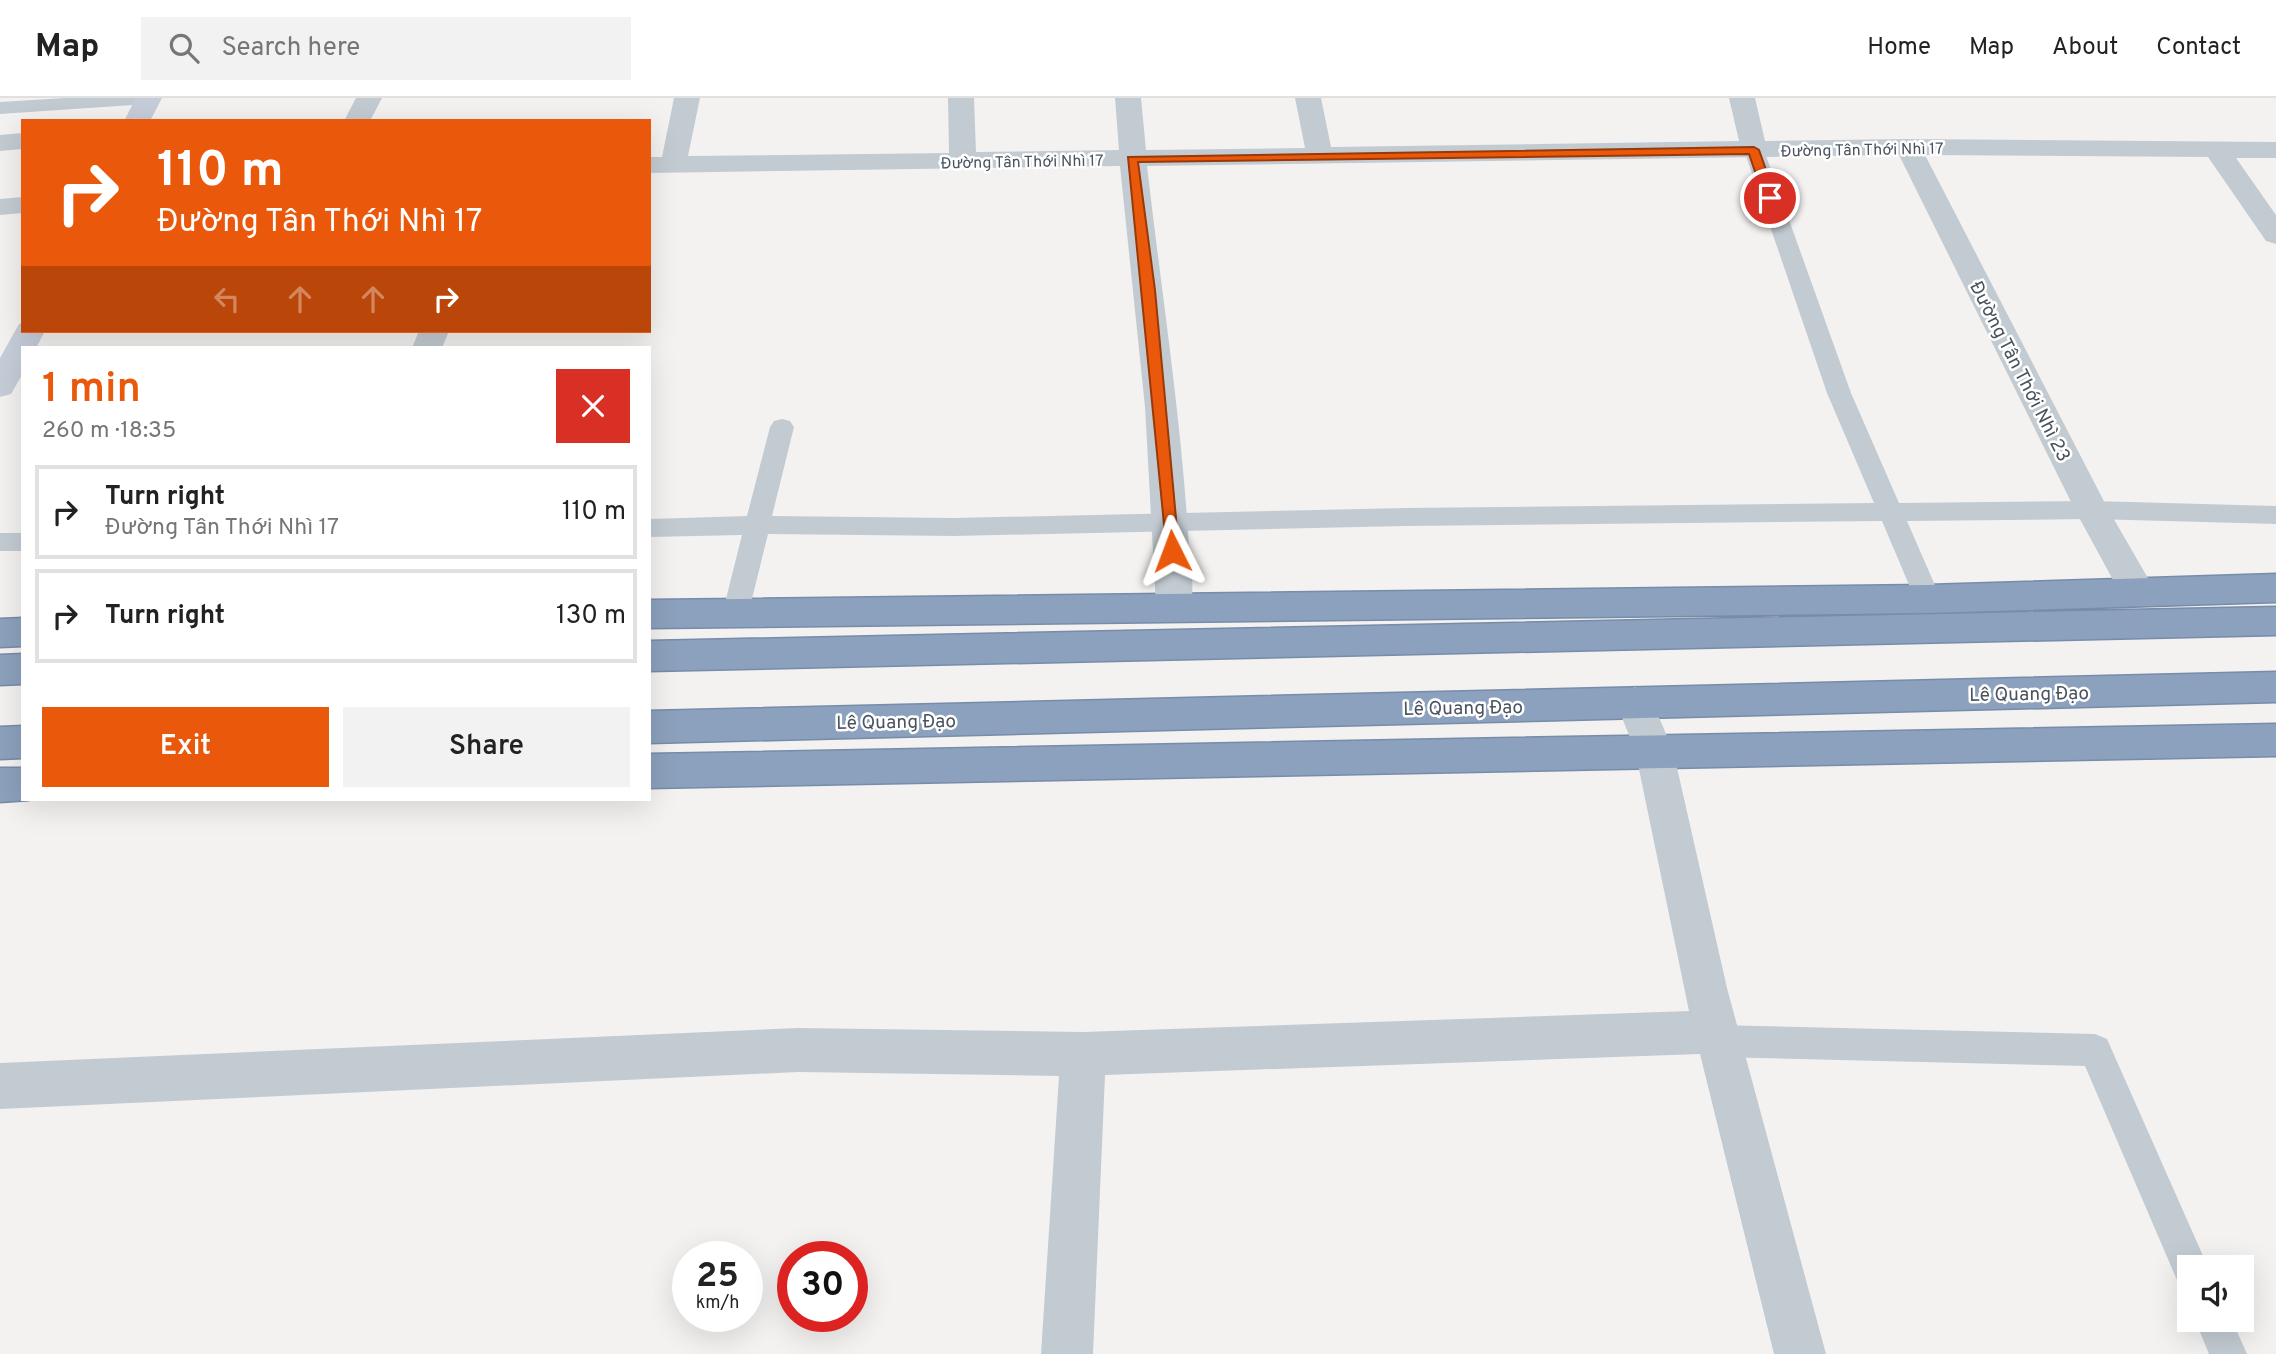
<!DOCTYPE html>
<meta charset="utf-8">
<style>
:root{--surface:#fff;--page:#f2f2f2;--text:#222;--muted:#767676;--line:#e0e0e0;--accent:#ea580c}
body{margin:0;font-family:Overpass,sans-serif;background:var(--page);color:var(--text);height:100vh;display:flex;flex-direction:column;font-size:26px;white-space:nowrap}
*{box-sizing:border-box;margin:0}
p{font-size:23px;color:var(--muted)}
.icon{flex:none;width:38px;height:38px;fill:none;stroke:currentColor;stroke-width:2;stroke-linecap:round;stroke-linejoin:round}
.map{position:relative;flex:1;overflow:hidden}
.drawer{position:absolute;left:21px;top:248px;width:630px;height:455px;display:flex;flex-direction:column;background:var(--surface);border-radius:0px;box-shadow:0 7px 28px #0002}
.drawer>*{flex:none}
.guide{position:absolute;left:21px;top:21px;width:630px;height:214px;border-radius:0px;box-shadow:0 7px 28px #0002;background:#ea580c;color:#fff;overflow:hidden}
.tools{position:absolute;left:2177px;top:1157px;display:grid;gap:14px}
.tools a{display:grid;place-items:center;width:77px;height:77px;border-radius:0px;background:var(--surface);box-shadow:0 7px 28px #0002;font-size:35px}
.speed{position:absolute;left:672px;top:1143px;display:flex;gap:14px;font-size:35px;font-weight:700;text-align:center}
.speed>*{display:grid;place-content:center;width:91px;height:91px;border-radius:50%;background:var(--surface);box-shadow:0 7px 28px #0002;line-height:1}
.speed small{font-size:18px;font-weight:400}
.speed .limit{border:10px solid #d22;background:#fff;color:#111}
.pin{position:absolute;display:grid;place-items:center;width:60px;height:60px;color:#fff;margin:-30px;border:4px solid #fff;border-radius:50%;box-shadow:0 2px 7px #0007}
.me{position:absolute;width:77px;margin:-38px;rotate:357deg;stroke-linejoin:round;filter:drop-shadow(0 0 5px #0008)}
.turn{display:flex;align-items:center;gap:24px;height:147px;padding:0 21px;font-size:32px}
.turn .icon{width:91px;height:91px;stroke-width:2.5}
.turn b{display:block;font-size:49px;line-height:60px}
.lanes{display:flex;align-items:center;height:66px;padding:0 21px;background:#0003;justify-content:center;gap:35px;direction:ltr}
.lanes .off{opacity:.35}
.round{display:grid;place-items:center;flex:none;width:74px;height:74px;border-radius:0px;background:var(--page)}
.overview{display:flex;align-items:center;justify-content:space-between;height:119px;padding:0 21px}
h1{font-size:42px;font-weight:600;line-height:52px;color:var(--accent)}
.cta{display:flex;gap:14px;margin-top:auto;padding:14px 21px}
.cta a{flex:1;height:80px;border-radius:0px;background:var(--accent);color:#fff;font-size:28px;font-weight:600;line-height:80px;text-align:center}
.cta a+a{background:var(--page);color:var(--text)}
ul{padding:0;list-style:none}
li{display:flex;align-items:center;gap:21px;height:94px;margin:0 14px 10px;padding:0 7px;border:4px solid var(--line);border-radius:0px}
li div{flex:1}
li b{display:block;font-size:26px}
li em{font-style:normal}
header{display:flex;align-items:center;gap:42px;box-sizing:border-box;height:98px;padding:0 35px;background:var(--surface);border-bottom:2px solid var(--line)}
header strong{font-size:33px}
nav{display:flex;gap:38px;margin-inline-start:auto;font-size:24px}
.search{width:490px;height:63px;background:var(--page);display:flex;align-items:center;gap:18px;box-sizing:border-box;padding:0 24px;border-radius:0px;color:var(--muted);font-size:26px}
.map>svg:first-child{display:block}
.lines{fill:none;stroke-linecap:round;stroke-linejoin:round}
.highway-casing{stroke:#778ca9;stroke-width:3}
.lane{fill:#c3cbd2;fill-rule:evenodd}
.street{fill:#c3cbd2;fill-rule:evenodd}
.secondary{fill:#c5cdd9;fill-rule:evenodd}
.highway{fill:#8ca1bd;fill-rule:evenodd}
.route{fill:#ea580c;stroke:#983908;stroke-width:2}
.labels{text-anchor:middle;stroke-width:5;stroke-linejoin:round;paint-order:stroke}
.far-street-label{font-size:16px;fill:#4a535e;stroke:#fff}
.street-label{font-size:19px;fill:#4a535e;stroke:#fff}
</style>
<header>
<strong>Map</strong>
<div class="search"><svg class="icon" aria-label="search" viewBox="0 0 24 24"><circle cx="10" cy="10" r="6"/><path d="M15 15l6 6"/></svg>Search here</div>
<nav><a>Home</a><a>Map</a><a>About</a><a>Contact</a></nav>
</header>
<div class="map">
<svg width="2276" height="1256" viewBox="0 0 2276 1256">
<rect width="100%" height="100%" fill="#f3f2f1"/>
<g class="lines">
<g class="highway-casing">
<path id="highway" d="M2276,476V504L1928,515L649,530V502L1928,487Z
M2276,509V537L649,573V543Z
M23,520V548L0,549V521Z
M23,556V586L0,587V557Z
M2276,574V604L649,645V613Z
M2276,626V658L649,690V656Z
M23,628V660L0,661V629Z
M0,670H23V702H29L0,704Z"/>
</g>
<path class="lane" d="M65,0H157L148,6L0,16V4Z
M1754,46L1764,52L1851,295L1899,405L2092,403L2276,408V426L2092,421L1907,423L1941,501L1937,508L1928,511L1919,508L1915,501L1882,423L1405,428L954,438L768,436L749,513L745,520L736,523L727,520L723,513L742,437L649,439V421L747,418L770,329L774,323L782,321L790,323L794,329L772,418L954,420L1405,410L1874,405L1827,295L1744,52Z
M0,435H23V453H0Z
M1720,927L2095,936L2107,941L2208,1169H2189V1187L2177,1182L2085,968L1720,959L1708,954L1704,943L1708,932Z
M2195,1222H2232L2247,1256H2209Z"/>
<path class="street" d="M356,0H382L370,23H344Z
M674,0H700L688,58L949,55L948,0H974L976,54L1119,52L1115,0H1141L1146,52L1305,50L1295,0H1321L1331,49L1739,43L1729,0H1755L1765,43L1908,41L2276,44V60H2236L2276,117V146L2266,143L2208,59L1925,57L2108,411L2156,494L2151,504L2138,508L2125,504L2075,412L1899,57L1147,68C1161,190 1180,311 1188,434C1189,459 1198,496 1187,518L1174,522L1161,518L1156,508L1145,309L1120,68L649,75V59H662Z
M23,35V51L0,53V37Z
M23,99V115L0,117V101Z
M419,233H449L442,250H412Z
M1635,589L1648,594L1673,652L1727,890L1826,1256H1774L1700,956L1105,977L1093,1256H1041L1059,978L798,974L0,1011V965L798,930L1083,934L1689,913L1635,652L1616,605L1622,594Z"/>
<path class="secondary" d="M136,0H162L150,23H124Z
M23,225V233H45L36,250H23V275L11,296L0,299V260L19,226Z"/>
<use href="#highway" class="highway"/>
</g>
<path class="route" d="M1754,49L1759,52L1776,100L1774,103L1764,100L1749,56L1138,64L1155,192L1179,453L1172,458L1167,457L1128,59Z"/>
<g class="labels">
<g class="far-street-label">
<text transform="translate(1862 51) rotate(-1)" y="6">Đường Tân Thới Nhì 17</text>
<text transform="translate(1022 63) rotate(-1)" y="6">Đường Tân Thới Nhì 17</text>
</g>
<g class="street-label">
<text transform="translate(2021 273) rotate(63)" y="7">Đường Tân Thới Nhì 23</text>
<text transform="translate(2029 595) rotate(-1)" y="7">Lê Quang Đạo</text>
<text transform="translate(1463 609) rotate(-1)" y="7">Lê Quang Đạo</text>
<text transform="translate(896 623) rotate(-1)" y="7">Lê Quang Đạo</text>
</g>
</g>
</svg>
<div class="tools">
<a><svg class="icon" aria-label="sound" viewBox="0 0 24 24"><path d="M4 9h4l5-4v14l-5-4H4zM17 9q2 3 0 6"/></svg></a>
</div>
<div class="speed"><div>25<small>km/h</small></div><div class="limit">30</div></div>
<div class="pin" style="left:1770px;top:100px;background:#d93025"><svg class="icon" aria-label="arrive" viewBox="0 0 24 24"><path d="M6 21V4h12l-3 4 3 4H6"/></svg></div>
<svg class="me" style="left:1172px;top:453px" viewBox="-20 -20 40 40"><path d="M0-17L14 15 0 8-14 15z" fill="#ea580c" stroke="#fff" stroke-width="4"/></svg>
<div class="guide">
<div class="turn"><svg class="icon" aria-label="right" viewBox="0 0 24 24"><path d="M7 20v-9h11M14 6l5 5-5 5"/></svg><div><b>110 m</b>Đường Tân Thới Nhì 17</div></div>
<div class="lanes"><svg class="icon off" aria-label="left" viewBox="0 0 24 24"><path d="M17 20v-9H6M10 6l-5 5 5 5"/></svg><svg class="icon off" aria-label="ahead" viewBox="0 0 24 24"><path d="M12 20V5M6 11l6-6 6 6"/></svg><svg class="icon off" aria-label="ahead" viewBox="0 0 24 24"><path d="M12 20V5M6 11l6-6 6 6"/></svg><svg class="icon" aria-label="right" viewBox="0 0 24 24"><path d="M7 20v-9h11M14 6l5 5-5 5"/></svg></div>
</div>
<section class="drawer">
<div class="overview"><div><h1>1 min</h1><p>260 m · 18:35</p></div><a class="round" style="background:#d93025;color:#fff"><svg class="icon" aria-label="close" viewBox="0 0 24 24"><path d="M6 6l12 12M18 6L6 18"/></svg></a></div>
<ul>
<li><svg class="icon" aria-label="right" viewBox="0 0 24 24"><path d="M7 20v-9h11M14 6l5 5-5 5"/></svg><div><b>Turn right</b><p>Đường Tân Thới Nhì 17</p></div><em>110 m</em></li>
<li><svg class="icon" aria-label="right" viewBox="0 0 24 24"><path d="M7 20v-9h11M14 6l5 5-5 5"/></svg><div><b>Turn right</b></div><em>130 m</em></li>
</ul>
<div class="cta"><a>Exit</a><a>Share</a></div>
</section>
</div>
